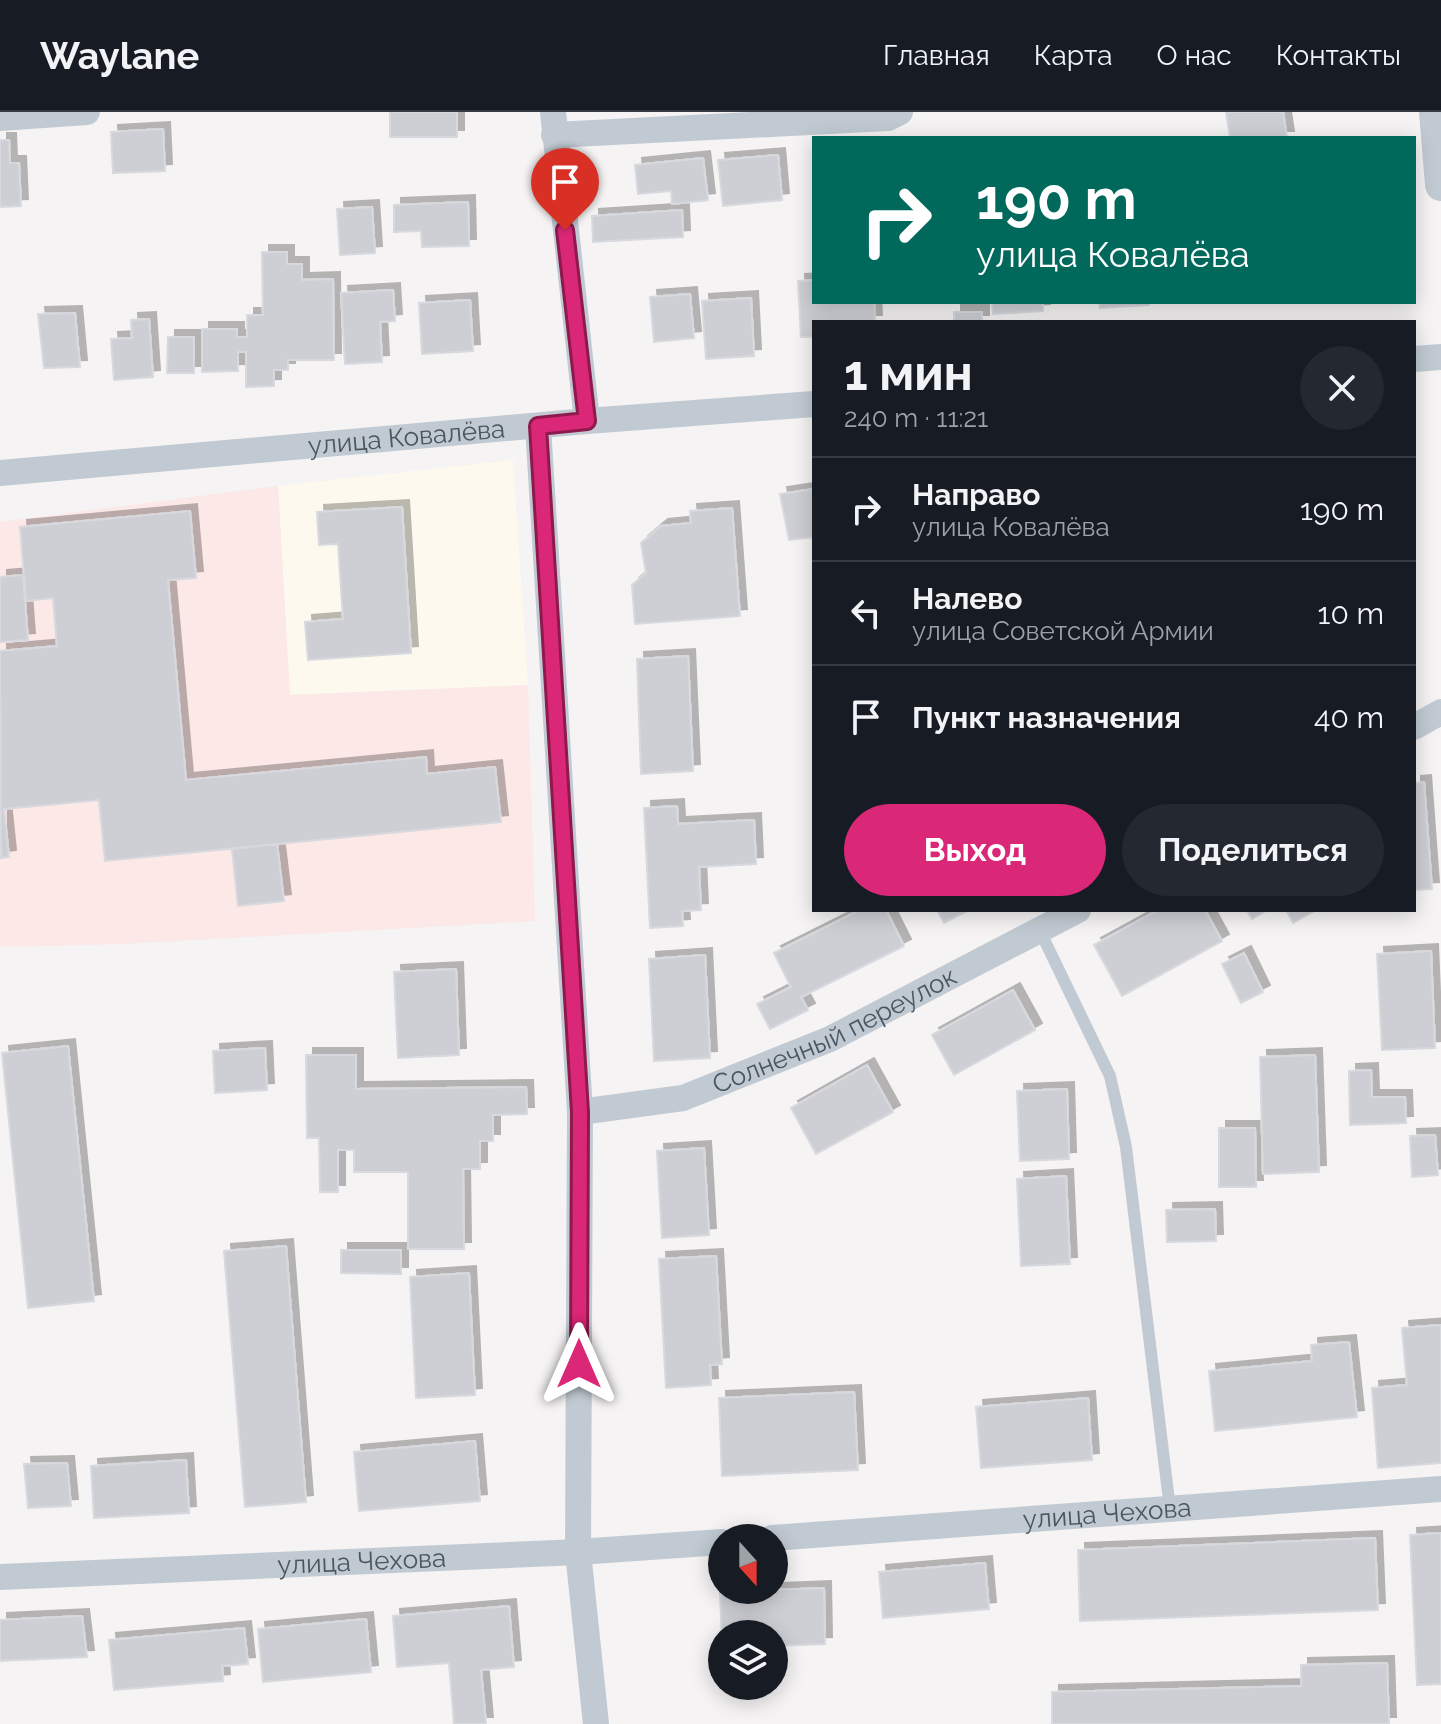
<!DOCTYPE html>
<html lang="ru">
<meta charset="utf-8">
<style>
:root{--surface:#171b24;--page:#242831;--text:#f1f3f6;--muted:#9ea1a6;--line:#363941;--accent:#db2777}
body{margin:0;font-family:Raleway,sans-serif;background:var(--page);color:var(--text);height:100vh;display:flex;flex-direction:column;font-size:30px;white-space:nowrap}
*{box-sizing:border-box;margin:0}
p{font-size:26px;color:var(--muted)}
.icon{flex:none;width:44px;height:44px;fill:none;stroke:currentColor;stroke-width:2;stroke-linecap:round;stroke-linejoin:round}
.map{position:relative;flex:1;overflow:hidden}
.sheet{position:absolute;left:812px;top:208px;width:604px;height:592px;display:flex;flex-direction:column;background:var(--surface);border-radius:0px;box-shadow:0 4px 20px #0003}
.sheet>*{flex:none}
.hud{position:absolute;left:812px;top:24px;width:604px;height:168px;border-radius:0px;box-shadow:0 4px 20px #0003;background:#00695c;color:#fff;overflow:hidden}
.needle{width:52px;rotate:159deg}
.controls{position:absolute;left:708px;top:1412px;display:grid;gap:16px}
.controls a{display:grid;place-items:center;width:80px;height:80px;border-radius:50%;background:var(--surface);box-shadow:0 4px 20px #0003;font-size:40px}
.pin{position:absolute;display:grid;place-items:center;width:68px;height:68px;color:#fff;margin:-82px -34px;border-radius:50% 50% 50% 0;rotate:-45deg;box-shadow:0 0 8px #0007}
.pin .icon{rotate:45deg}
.me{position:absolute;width:88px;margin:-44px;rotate:0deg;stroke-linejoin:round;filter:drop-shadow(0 0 6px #0008)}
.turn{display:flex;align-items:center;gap:28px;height:168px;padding:0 32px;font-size:36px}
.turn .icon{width:104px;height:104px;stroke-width:2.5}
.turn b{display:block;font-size:56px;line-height:68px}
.round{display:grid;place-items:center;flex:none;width:84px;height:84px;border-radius:42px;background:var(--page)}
.headline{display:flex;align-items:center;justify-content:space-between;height:136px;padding:0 32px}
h1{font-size:48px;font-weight:700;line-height:60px}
.primary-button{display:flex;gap:16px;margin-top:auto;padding:16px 32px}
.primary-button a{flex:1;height:92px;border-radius:48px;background:var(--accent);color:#fff;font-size:32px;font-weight:700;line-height:92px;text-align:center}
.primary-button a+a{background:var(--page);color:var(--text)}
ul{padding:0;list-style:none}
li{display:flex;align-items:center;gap:24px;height:104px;padding:0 32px;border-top:2px solid var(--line)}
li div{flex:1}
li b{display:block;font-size:30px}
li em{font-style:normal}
header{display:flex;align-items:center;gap:48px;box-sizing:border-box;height:112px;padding:0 40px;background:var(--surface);border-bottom:2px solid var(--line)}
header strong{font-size:38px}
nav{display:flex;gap:44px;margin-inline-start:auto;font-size:28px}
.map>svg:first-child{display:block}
.commercial{fill:#fdf9ef}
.medical{fill:#fce8e6}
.building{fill:#cdcfd5;stroke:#d7d9de;stroke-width:2;filter:url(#shadow)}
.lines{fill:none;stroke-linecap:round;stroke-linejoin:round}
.service{stroke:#c1cad2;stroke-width:12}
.minor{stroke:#c1cad2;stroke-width:26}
.tertiary{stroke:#c1cad2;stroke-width:32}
.route-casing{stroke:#8e194d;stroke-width:20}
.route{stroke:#db2777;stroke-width:14}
.labels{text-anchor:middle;stroke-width:7;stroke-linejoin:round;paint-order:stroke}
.street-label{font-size:26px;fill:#4a5661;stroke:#fff}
</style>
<header>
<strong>Waylane</strong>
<nav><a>Главная</a><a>Карта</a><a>О нас</a><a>Контакты</a></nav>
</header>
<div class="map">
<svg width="1441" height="1612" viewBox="0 0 1441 1612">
<defs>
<filter id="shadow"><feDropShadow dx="7" dy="-7" stdDeviation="0" flood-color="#0004"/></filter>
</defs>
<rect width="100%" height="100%" fill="#f5f3f3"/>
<path class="commercial" d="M513,348L528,573L289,583L278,374Z"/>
<path class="medical" d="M278,374L290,583L528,573L535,809L123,832L0,835V410Z"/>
<path class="building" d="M390,0H457V25H390Z
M1226,0H1283L1287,26H1230Z
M163,17L165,59L113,61L111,20Z
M0,28H9L10,51H19L21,94L0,95Z
M778,43L782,88L723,94L718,48Z
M703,46L708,88L672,92L671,79L638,82L635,53Z
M468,90L469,134L422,135L421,119L394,120V93Z
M372,95L375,141L340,143L337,97Z
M682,98L683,125L593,130L592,104Z
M262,140H287V152H302V168L333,167L334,248H288V258H274V274L246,275V240H238V259L202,260V217H237V225H247V203H263Z
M814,168V190H874L875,210H814V225H801L798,169Z
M393,178L395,209L380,210L382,250L345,252L341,181Z
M690,182L694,226L654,230L650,185Z
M751,186L754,244L706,247L702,189Z
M470,188L473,239L422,242L419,191Z
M992,190H1043V199L993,202Z
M1099,190H1149V193L1100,196Z
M954,200H982V210H954Z
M75,201L80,255L44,256L38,202Z
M149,207L153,265L114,268L111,227L132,226L131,208Z
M168,225H194V261H167Z
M814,377V425L789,428L780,382Z
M402,395L411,541L308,548L305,510L343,507L338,432L319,433L317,400Z
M732,396L740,504L635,512L632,473L646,461L641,431L661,414L691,411L690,399Z
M190,399L196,466L168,468L186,668L426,645L427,662L495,655L501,710L105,749L99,688L4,697L9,745L1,746L0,539L57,534L53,486L26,489L20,415Z
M23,463L28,528L0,530V465Z
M688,544L693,659L641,662L637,547Z
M1424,670L1432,777L1414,778V671Z
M677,694L678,712L754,708L756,752L699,755L701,798L682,799L683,814L650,816L644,696Z
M277,732L284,789L238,794L232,737Z
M860,798H886L904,834L801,885L808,898L770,917L757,892L791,875L774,841Z
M937,798H969L944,811Z
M1158,798H1205L1222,829L1122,884L1094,833Z
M1247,798H1267L1252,807Z
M1286,798H1316L1293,811Z
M1431,839L1435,936L1382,938L1377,842Z
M1244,841L1263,880L1241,891L1222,852Z
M705,843L710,946L654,949L649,847Z
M456,857L459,943L398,946L394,860Z
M1013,878L1035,918L954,963L932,923Z
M68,934L94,1189L28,1196L2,941Z
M265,936L267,978L215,981L213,939Z
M306,943H356V977L526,975L527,1002L493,1003V1029H480V1057H463L464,1137H408V1060H354V1038H338V1080H320L319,1026H307Z
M1315,943L1319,1060L1263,1062L1260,945Z
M867,953L893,1000L816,1042L791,996Z
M1371,958L1372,985H1405L1406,1011L1350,1013L1349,959Z
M1067,977L1069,1047L1020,1049L1017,979Z
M1219,1016H1255L1256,1075H1219Z
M1435,1023L1438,1063L1412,1065L1410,1024Z
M704,1036L709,1123L662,1126L657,1039Z
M1066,1064L1070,1152L1021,1154L1017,1067Z
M1215,1097L1216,1129L1167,1130L1166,1098Z
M286,1134L306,1390L245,1395L224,1139Z
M341,1138H401V1162L341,1161Z
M716,1144L722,1252L710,1253L711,1273L666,1276L659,1147Z
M469,1161L475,1283L416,1286L410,1165Z
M1441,1213V1351L1378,1356L1372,1276L1407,1273L1402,1216Z
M1349,1230L1357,1305L1215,1319L1209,1259L1312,1249L1311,1233Z
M854,1280L858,1358L722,1364L719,1286Z
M1088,1286L1092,1348L981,1356L976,1295Z
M475,1329L480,1389L359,1399L354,1340Z
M186,1348L189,1401L94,1406L91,1354Z
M67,1351L71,1394L28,1396L24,1352Z
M1441,1421V1572L1417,1573L1410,1423Z
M1375,1426L1378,1498L1080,1509L1078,1438Z
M985,1451L989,1497L883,1506L879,1460Z
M824,1476L825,1532L774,1534V1522H722V1532L720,1480Z
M509,1494L514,1555L481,1558L486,1612H454L449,1551L397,1555L393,1504Z
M82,1504L87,1545L0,1549V1508Z
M366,1507L371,1560L263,1570L258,1517Z
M244,1516L248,1552L222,1554L223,1569L114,1578L109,1528Z
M1387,1551L1389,1612H1052V1580L1301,1574V1553Z"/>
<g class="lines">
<path class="service" d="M1040,819L1110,964L1126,1035L1170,1397"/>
<g class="minor">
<path d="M553,0L587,309"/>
<path d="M0,6L87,0"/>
<path d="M554,23L888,6L900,0"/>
<path d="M1414,247L1441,245"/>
<path d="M538,314L580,1000L578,1440L596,1612"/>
<path id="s1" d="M0,361L587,309L814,292"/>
<path d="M1414,615L1441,600"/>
<path id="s2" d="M580,1000L683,986L830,927L1078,798"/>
<path id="s3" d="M772,1426L1441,1377"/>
<path id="s4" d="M0,1465L578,1440L722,1430"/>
</g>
<path class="tertiary" d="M1435,0L1441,73"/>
</g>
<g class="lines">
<g class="route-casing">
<path id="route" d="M565,118L587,309L538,314L580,1000L579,1252"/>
</g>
<use href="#route" class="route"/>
</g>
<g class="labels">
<g class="street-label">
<text dy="9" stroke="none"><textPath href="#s1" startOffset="408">улица Ковалёва</textPath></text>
<text dy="9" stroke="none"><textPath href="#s2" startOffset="270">Солнечный переулок</textPath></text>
<text dy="9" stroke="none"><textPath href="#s3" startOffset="336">улица Чехова</textPath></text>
<text dy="9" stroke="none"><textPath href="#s4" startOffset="362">улица Чехова</textPath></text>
</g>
</g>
</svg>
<div class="controls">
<a><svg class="needle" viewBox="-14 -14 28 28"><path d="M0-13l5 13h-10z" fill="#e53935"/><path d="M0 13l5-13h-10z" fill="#9ea1a6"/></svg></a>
<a><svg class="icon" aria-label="layers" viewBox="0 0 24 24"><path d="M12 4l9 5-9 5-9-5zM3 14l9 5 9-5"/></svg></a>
</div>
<div class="pin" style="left:565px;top:118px;background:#d93025"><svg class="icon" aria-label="arrive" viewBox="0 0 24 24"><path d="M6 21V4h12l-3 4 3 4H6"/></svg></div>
<svg class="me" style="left:579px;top:1252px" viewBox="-20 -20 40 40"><path d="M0-17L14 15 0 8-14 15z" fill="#db2777" stroke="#fff" stroke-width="4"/></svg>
<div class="hud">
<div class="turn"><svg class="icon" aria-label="right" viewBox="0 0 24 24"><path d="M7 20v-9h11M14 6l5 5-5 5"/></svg><div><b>190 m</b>улица Ковалёва</div></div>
</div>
<section class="sheet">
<div class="headline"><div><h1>1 мин</h1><p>240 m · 11:21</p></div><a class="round"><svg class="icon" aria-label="close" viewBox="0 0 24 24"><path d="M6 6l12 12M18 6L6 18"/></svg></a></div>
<ul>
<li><svg class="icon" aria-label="right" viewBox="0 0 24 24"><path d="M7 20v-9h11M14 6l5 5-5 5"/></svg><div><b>Направо</b><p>улица Ковалёва</p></div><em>190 m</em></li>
<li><svg class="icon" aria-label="left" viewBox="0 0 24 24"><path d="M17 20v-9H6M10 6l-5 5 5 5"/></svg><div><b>Налево</b><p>улица Советской Армии</p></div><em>10 m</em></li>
<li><svg class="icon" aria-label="arrive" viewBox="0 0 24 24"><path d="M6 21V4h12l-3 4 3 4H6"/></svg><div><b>Пункт назначения</b></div><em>40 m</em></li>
</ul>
<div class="primary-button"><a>Выход</a><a>Поделиться</a></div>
</section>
</div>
